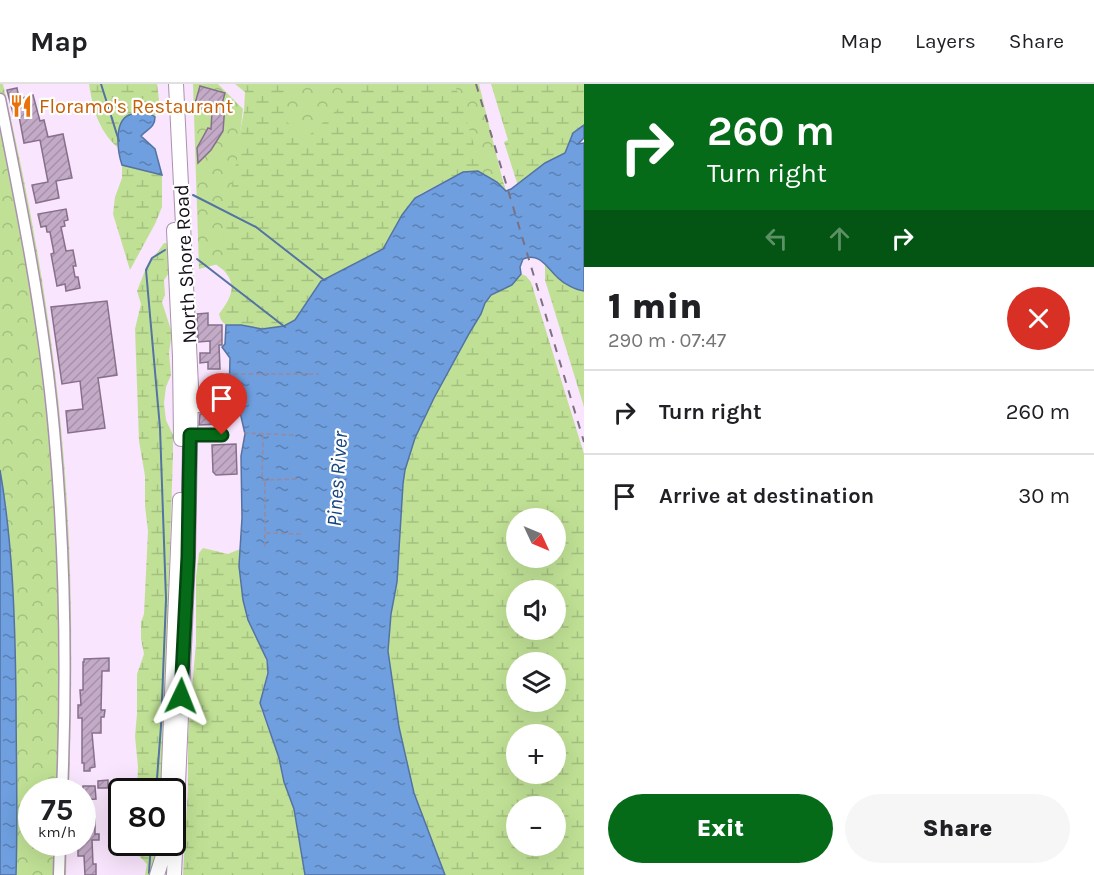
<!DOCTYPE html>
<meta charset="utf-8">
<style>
:root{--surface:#fff;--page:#f6f6f6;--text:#202124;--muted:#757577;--line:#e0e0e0;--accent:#056b18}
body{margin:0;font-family:Karla,sans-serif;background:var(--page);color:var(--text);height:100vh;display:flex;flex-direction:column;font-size:22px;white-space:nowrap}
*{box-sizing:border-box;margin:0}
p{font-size:20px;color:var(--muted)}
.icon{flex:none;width:33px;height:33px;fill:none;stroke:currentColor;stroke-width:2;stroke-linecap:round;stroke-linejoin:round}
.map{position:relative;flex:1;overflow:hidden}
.details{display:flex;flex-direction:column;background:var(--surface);width:510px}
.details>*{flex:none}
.guide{background:#056b18;color:#fff;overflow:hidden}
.needle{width:39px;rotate:134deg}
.tools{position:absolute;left:506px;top:424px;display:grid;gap:12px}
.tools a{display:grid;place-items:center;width:60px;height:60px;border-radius:50%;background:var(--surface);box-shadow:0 6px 24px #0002;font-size:30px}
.speed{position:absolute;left:18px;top:694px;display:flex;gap:12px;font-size:30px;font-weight:700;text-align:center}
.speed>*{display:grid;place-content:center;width:78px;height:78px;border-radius:50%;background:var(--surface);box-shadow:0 6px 24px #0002;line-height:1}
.speed small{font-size:15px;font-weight:400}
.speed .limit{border:3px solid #111;border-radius:9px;background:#fff;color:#111}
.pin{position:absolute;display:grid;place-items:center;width:51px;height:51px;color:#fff;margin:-62px -26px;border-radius:50% 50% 50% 0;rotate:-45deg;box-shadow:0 0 6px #0007}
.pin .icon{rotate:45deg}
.me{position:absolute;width:66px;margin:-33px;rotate:2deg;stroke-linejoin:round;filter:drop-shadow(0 0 4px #0008)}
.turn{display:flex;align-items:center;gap:21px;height:126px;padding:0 24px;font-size:27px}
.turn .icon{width:78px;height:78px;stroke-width:2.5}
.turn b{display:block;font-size:42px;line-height:51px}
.lanes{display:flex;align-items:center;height:57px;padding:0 24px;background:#0003;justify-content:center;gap:30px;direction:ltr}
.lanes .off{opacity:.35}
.round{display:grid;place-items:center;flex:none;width:63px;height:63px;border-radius:32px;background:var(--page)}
.head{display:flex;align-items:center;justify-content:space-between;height:102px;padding:0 24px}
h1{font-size:36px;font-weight:800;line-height:45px}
.primary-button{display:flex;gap:12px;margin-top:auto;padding:12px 24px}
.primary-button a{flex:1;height:69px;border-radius:36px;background:var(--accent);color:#fff;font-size:24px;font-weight:800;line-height:69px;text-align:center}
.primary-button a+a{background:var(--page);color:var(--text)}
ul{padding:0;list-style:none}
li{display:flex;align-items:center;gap:18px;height:84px;padding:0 24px;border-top:2px solid var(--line)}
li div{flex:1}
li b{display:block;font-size:22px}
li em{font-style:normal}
header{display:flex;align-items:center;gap:36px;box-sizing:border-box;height:84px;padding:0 30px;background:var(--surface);border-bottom:2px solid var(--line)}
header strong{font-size:28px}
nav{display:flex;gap:33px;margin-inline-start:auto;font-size:21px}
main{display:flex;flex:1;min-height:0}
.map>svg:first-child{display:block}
.wetland{fill:url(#wetland-marsh);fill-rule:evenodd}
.park{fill:url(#park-crowns)}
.water{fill:url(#water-ripples);stroke:#5473a3;stroke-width:1.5}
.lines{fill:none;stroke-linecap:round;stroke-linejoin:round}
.stream{stroke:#5473a3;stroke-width:2}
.building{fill:url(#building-hatch);stroke:#87708a;stroke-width:1.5}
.lane-casing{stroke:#aa92ae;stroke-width:6}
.secondary-casing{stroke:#aa92ae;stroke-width:13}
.highway-casing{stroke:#aa92ae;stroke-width:16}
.path{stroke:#98899b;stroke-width:1.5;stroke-dasharray:4.5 3;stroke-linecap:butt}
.lane{stroke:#fff;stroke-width:4}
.secondary{stroke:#fff;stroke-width:10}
.highway{stroke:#fff;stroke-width:14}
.rail{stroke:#7d7080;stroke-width:2;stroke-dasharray:8 8;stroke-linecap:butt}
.route-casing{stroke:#034610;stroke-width:15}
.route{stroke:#056b18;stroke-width:10}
.labels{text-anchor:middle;stroke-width:4.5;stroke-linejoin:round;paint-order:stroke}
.food-label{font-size:20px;fill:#c56008;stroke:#fff;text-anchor:start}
.street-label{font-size:20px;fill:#150d17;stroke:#fff}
.water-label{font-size:21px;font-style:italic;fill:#16457f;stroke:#fff}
</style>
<header>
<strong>Map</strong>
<nav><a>Map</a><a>Layers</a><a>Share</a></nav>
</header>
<main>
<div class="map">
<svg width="584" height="791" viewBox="0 0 584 791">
<defs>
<pattern id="wetland-marsh" width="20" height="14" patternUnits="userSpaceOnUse" patternTransform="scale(1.5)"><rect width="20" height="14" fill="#c0e195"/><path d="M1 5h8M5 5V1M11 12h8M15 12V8" fill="none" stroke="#a4c080"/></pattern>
<pattern id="park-crowns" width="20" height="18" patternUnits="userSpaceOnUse" patternTransform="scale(1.5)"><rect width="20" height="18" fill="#c0e195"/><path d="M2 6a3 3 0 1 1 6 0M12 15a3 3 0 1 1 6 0" fill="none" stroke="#a4c080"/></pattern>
<pattern id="water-ripples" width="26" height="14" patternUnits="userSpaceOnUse" patternTransform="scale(1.5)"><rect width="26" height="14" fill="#6f9fdf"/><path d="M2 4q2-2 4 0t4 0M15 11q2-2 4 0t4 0" fill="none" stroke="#5a80b4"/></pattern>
<pattern id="building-hatch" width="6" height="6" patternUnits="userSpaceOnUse" patternTransform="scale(1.5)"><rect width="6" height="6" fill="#c3aac7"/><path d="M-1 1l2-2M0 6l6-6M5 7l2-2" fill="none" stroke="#a791aa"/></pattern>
</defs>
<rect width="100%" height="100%" fill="#f9e5fd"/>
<path class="wetland" d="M89,0H157L159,16L155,33L152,30L126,33L121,43L117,63C98,45 93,25 89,0Z
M235,0H473L506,107L480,88H463L420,110L412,118L402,131L383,165L321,197L295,236L284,242L262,245L241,241H226L221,236L219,230C228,218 238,204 226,189C223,185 218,183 215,179L244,27L245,8Z
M491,0H584V41L571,53L565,69L545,79L518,102L504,58L508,56Z
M122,81L162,91V123L155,140L130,186L113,130L115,113L122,94Z
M164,159H166L169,163V189L164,196L165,211L162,218L172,249L169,269L171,291L166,303L164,319L166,336L173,351V369L162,708H137L138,683L135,652L137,630V590L144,570L141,555V538L144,530L148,447L145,422V392L139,357L135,245L141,220L137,207L146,184Z
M545,181L575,204L584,207V323L545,196Z
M521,190L526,192L531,198L584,370V791H445L414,709L399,643L388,567L391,530L397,498L403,400L405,386L415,354L434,314L470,248L481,230L485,219L491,211L512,200ZM516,435H555V474H516ZM516,507H555V546H516ZM516,579H555V618H516ZM516,651H555V690H516ZM516,723H555V762H516Z
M203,464L228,470L240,465L239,482L243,516L248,536L263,565L268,585L261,614V625L279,674L282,691L294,725L305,791H183L188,704V652L196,559V493L199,469Z
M134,759H155L156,769L154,791H145L147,780L135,768Z"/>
<path class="park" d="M0,0H3C34,132 57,268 66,404C73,505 72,606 69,708H32V759H67L66,791H16C17,732 16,672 16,613C15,537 13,461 0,386Z
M193,0H218L243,25L237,75L223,147L226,178L199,185Z
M298,0H365L306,54L287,38L286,17Z
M455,0H479L505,106L486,99Z"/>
<path class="water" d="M149,29L155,33C155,44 147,45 141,52L155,65L162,91L122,81C118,69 113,38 129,31C134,29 143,30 149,29Z
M584,41V54L578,60L584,59V207C576,206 564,200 558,194C547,184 540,168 523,175L520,183L521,190L512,201L491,211L485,219L481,230L470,248L434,314L415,354L405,386L403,400L397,498L391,530L388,567L399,643L414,709L445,791H305L294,725L284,698L279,674L260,619L268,589L267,576L248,536L243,516L239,482L242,434L241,372L245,350L240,328L229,312L230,274L222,263L225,260L226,241H241L262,245L284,242L295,236L321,197L383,165L402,131L415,114L463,88L478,87L497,98L506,107L511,105L545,79L565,69L573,49Z
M0,386C13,461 15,537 16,613C16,672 18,732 16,791H0Z"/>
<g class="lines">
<path class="stream" d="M101,0L119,57
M193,111L256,143L324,196
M197,175L285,243
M156,708L161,642L166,515L160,344L146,186L152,174L165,166
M149,789L151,759"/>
</g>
<path class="building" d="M200,2L225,9L222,20L225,21L223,47L211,66L198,79L197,64L208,44L211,45L212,28L194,23Z
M17,4L19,15L33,11L40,37L44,36L48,53L63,50L72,94L56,97L59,114L36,119L32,101L48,98L40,56L24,59L19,32L14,33L7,6Z
M66,125L68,136L64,137L65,142L61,143L66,167L73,166L76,182H73L75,193H78L80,204L66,207L65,200L57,202L51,170L54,169L50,148H47L46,142L41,143L38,130Z
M107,217L117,291L98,294L105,344L68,349L66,327L83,325L80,297L62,300L51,223Z
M208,229V241H222V261H219L220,285H208V278L200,279V269H210V257L198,258L197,230Z
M200,330H218L220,340L199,341Z
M236,360L237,390L216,391L213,388L212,361Z
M109,574V587H102L101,626H105L104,633H101V649H92L95,683L90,684V687H84V679H82V634H78V621H81L80,606H83V578H84V575Z
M108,696V704H98V697Z
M83,702H95L96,715L82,716Z
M82,726H89L90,734H95V750H99V756H92L93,780H96V791H85L84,772H78V760H82Z"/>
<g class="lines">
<g class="lane-casing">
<path id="lane" d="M192,326H221C224,335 226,342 222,351H194"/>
</g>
<g class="secondary-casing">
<path id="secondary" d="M0,15C22,124 44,234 54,346C65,466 67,587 62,708
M59,791L60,759"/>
</g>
<g class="highway-casing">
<path id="highway" d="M174,146L180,273L181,355
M168,708L180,416
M157,791L167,759
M174,791L188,473L191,302L176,0"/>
</g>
<path class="path" d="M226,290H319
M244,349L295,351
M263,351L262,396L299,395
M265,398V464
M266,449L302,450"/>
<use href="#lane" class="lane"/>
<use href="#secondary" class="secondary"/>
<use href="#highway" class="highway"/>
<path class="rail" d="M476,0L584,358"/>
</g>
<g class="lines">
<g class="route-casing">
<path id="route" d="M181,612L188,473L190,351H222"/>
</g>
<use href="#route" class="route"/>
</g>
<defs>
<g id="restaurant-bare" transform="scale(1.8)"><path d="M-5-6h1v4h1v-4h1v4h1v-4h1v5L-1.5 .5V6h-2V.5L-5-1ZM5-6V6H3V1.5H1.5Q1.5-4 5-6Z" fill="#e8710a" stroke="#fff" stroke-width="2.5" paint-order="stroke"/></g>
</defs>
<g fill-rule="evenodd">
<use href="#restaurant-bare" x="21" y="22"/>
</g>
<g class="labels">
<g class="food-label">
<text x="39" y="29">Floramo's Restaurant</text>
</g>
<g class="street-label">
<text transform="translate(185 180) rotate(-93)" y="7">North Shore Road</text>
</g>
<g class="water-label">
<text transform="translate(337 395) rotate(-86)" y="7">Pines River</text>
</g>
</g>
</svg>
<div class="tools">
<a><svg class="needle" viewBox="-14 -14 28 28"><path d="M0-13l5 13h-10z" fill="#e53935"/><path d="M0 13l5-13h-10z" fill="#757577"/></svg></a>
<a><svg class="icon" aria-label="sound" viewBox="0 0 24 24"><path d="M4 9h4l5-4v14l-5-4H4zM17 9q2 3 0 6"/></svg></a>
<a><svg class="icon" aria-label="layers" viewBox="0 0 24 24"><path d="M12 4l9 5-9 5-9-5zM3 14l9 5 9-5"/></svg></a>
<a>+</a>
<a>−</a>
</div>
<div class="speed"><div>75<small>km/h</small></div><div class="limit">80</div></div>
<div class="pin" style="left:222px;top:351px;background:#d93025"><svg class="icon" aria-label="arrive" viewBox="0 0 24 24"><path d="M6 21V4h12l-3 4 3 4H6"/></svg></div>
<svg class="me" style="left:181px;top:612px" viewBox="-20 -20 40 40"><path d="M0-17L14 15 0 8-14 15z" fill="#056b18" stroke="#fff" stroke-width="4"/></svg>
</div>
<section class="details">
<div class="guide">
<div class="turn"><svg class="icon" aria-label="right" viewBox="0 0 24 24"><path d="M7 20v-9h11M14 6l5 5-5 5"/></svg><div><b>260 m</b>Turn right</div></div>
<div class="lanes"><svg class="icon off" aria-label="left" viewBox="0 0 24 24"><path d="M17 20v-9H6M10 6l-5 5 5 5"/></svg><svg class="icon off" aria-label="ahead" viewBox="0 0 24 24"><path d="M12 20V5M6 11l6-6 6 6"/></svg><svg class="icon" aria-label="right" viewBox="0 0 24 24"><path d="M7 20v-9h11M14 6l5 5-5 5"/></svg></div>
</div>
<div class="head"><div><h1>1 min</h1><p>290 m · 07:47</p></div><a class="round" style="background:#d93025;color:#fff"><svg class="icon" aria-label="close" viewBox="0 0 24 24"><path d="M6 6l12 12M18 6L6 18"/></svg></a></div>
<ul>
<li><svg class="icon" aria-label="right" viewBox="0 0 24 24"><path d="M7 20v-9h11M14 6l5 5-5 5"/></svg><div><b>Turn right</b></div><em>260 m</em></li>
<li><svg class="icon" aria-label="arrive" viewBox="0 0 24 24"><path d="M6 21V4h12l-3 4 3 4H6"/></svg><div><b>Arrive at destination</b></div><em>30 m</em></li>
</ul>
<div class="primary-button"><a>Exit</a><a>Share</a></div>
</section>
</main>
